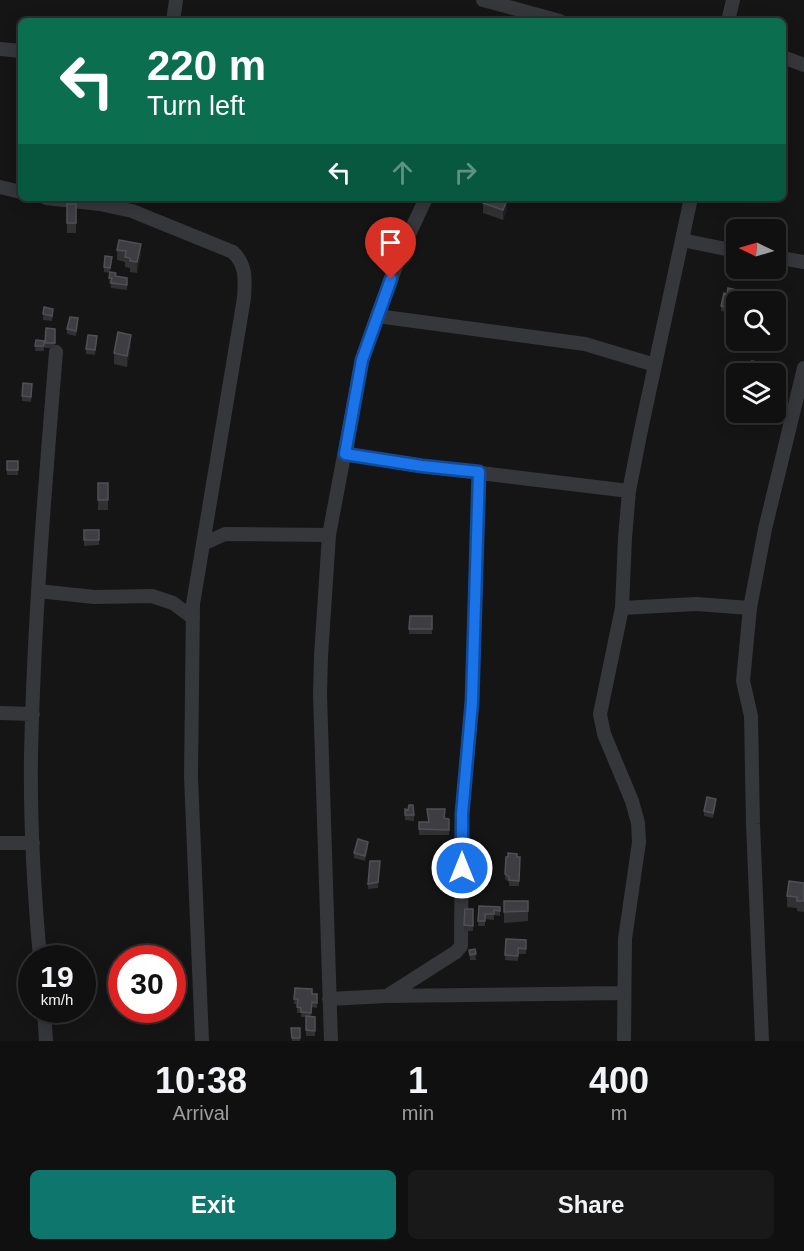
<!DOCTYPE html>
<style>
:root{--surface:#101010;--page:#191919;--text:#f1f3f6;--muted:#9c9d9f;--line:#303030;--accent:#0f766e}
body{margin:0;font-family:Arial,sans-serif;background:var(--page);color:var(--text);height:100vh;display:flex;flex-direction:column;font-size:22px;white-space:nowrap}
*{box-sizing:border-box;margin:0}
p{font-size:20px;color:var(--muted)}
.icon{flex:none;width:33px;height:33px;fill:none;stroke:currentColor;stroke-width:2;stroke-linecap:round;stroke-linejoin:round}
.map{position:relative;height:1041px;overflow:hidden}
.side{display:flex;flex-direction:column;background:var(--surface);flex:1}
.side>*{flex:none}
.top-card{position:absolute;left:18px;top:18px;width:768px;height:183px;border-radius:9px;box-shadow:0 3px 15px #0003,0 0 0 2px var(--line);background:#0b6e4f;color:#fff;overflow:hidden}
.needle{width:39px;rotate:275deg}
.buttons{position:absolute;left:726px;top:219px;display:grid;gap:12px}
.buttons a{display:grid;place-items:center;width:60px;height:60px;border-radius:9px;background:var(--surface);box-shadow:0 3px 15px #0003,0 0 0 2px var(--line);font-size:30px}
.speed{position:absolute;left:18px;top:945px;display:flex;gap:12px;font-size:30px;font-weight:700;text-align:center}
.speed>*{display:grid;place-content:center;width:78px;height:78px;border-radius:50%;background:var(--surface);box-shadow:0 3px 15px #0003,0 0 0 2px var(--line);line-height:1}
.speed small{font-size:15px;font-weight:400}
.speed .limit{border:9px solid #d22;background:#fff;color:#111}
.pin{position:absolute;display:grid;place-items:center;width:51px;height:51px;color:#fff;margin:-62px -26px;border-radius:50% 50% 50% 0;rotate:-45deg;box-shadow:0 0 6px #0007}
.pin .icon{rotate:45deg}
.me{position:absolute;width:66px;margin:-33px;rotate:0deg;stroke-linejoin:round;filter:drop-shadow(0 0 4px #0008)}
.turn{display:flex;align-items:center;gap:21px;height:126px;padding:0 30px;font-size:27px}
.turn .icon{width:78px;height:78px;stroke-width:2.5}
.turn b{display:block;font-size:42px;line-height:51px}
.lanes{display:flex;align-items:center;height:57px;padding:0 30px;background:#0003;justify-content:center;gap:30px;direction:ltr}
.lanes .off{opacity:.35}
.eta{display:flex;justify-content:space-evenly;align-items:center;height:102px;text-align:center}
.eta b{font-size:36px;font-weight:800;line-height:42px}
.action{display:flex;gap:12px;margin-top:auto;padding:12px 30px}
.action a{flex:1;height:69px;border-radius:9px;background:var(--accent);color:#fff;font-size:24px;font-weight:800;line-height:69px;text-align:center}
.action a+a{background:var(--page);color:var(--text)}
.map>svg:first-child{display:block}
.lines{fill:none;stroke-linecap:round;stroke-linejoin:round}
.minor{stroke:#36373b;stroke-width:14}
.wall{fill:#313134}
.shaded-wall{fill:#202022}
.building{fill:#3e3e42;stroke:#4e5054;stroke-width:1.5}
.route-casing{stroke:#114b97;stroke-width:15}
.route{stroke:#1a73e8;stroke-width:10}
</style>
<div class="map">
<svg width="804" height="1041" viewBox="0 0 804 1041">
<rect width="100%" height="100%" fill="#151516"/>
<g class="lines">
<path class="minor" d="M483,0L560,21
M173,21L176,0
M728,21L733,0
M0,49L21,51
M783,57L804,65
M0,187L21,192
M46,198L100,204L132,211L233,252C247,266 245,280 244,298L193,604L191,777L202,1041
M682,240L736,251
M776,257L804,262
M377,316L585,344L655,365
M345,454L422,466L629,491
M203,544L225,534L329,535
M38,591L94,597L152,596L173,603L193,618
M622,608L696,604L750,608
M0,713L33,714
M0,843H33
M40,958C34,891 30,822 31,755C34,620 45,486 56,352
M387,996L456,952L461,946L462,814L472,701L479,472
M329,999L387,996L624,993
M44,1010L46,1041
M331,1041L320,694L321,656L329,535L362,360L377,316L405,243L426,198
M624,1041L625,939L639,842L638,823L632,801L604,734L600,714L622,608L625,538L629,491L641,430L691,198
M762,1041L753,824L751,716L743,681L750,608L765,529L804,368"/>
</g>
<path class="wall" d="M483,203L507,210L503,220L483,213Z
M67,204H76V233H67Z
M117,250L141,254L137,273L130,272V268L125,267V262L117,260Z
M112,262L110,272L116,276L127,283V290L111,288V284L109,283L110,273L104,272V267Z
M728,288L750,293L749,302H736V314L721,311V306L724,293L727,294Z
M43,314H53L52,321L43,320Z
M78,324L76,336L67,334V329Z
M55,329V348H45V343Z
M36,340L44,341V351H35Z
M97,341L95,355L86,354V349Z
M131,346L127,367L114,364V353Z
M32,389L31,402L22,401V396Z
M7,461H18V475H7Z
M98,483H108V510H98Z
M84,530H99V545L84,546Z
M410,616H432V634H409Z
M716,804L713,818L704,816V811Z
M405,809L408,810L414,815V821L405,820Z
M427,809L445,818L449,819V835H419V822H428Z
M368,847L365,861L354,858V853Z
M506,857H520L519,886H509V882L505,879Z
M380,867L378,888L368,889V884Z
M804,883V912L797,911V908L787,907V896Z
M504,901H528V921L504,923Z
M479,906L500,907V916L494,915V920L485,919V926H478Z
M465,909H473V931H464Z
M506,939L526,940V954H518V961L505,960Z
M475,949L476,960H470L469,950Z
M295,988L312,994H317V1008L312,1007L311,1016L315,1017V1036H306V1017H301V1013H297V1004H294Z
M291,1028H300V1041H292Z"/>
<path class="shaded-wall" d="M507,200V210L503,220V210Z
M141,244V254L137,273V262Z
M131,335V346L127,367V356Z
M368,842V847L365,861V856Z"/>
<path class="building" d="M485,198H501L507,200L503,210L483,203Z
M67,204H76V223H67Z
M119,240L141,244L137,262L130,261V258L125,257L126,251L117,250Z
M105,256L112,257L110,268L104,267Z
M110,272L116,273L115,276L127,278V285L111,283L112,278H109Z
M728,288L750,293L748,302H736V309L721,306L724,293L727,294Z
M44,307L53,309L52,316L43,314Z
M70,317L78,318L76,331L67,329Z
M46,328L55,329V343H45Z
M118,332L131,335L127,356L114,353Z
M88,335L97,336L95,350L86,349Z
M36,340L44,341V346H35Z
M752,361L767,364L765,374H746L748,364H752Z
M23,383L32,384L31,397L22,396Z
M7,461H18V470H7Z
M98,483H108V500H98Z
M84,530H99V540H84Z
M410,616H432V629H409Z
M707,797L716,799L713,813L704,811Z
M409,805H413L414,815H405V809L408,810Z
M427,809H445L444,818L449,819V830L419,829V822H429Z
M358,839L368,842L365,856L354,853Z
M508,853L517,854V857H520L519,881L509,880V877L505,874L506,857H508Z
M370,861H380L378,882L368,884Z
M789,881L804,883V901H797V897L787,896Z
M504,901H528V911L504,912Z
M479,906L500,907V911L494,910V914H485V921H478Z
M465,909H473V926L464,925Z
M506,939L526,940V949L518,948V956L505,955Z
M475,949L476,954L470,955L469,950Z
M295,988L312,989V994H317V1003L312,1002L311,1013L301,1012V1008L297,1007L298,999H294Z
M306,1016L315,1017V1031L306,1030Z
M291,1028H300V1038H292Z"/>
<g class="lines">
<g class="route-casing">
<path id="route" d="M391,279L362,360L345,454L422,466L479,472L472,702L462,814V868"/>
</g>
<use href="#route" class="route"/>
</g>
</svg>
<div class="buttons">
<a><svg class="needle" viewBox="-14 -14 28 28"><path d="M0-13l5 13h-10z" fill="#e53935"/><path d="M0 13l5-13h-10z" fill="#9c9d9f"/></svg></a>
<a><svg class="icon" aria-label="search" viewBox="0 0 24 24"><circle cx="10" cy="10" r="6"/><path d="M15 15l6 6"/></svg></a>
<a><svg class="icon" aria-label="layers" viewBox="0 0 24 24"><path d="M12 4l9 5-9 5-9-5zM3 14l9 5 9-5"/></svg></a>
</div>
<div class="speed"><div>19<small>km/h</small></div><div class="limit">30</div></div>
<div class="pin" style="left:391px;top:279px;background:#d93025"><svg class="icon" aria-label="arrive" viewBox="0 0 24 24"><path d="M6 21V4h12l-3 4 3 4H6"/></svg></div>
<svg class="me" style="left:462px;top:868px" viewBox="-20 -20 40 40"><circle r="17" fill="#1a73e8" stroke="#fff" stroke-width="3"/><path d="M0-11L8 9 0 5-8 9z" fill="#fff"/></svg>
<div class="top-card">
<div class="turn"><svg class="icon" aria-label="left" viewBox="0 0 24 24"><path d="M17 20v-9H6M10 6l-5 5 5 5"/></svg><div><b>220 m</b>Turn left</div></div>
<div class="lanes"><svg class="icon" aria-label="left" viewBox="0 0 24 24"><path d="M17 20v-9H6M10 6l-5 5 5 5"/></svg><svg class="icon off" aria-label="ahead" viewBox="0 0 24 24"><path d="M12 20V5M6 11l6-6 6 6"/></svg><svg class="icon off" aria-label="right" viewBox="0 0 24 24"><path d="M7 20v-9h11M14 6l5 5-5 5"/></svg></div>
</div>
</div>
<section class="side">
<div class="eta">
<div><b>10:38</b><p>Arrival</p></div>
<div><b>1</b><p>min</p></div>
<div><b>400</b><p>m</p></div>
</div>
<div class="action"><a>Exit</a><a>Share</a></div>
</section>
